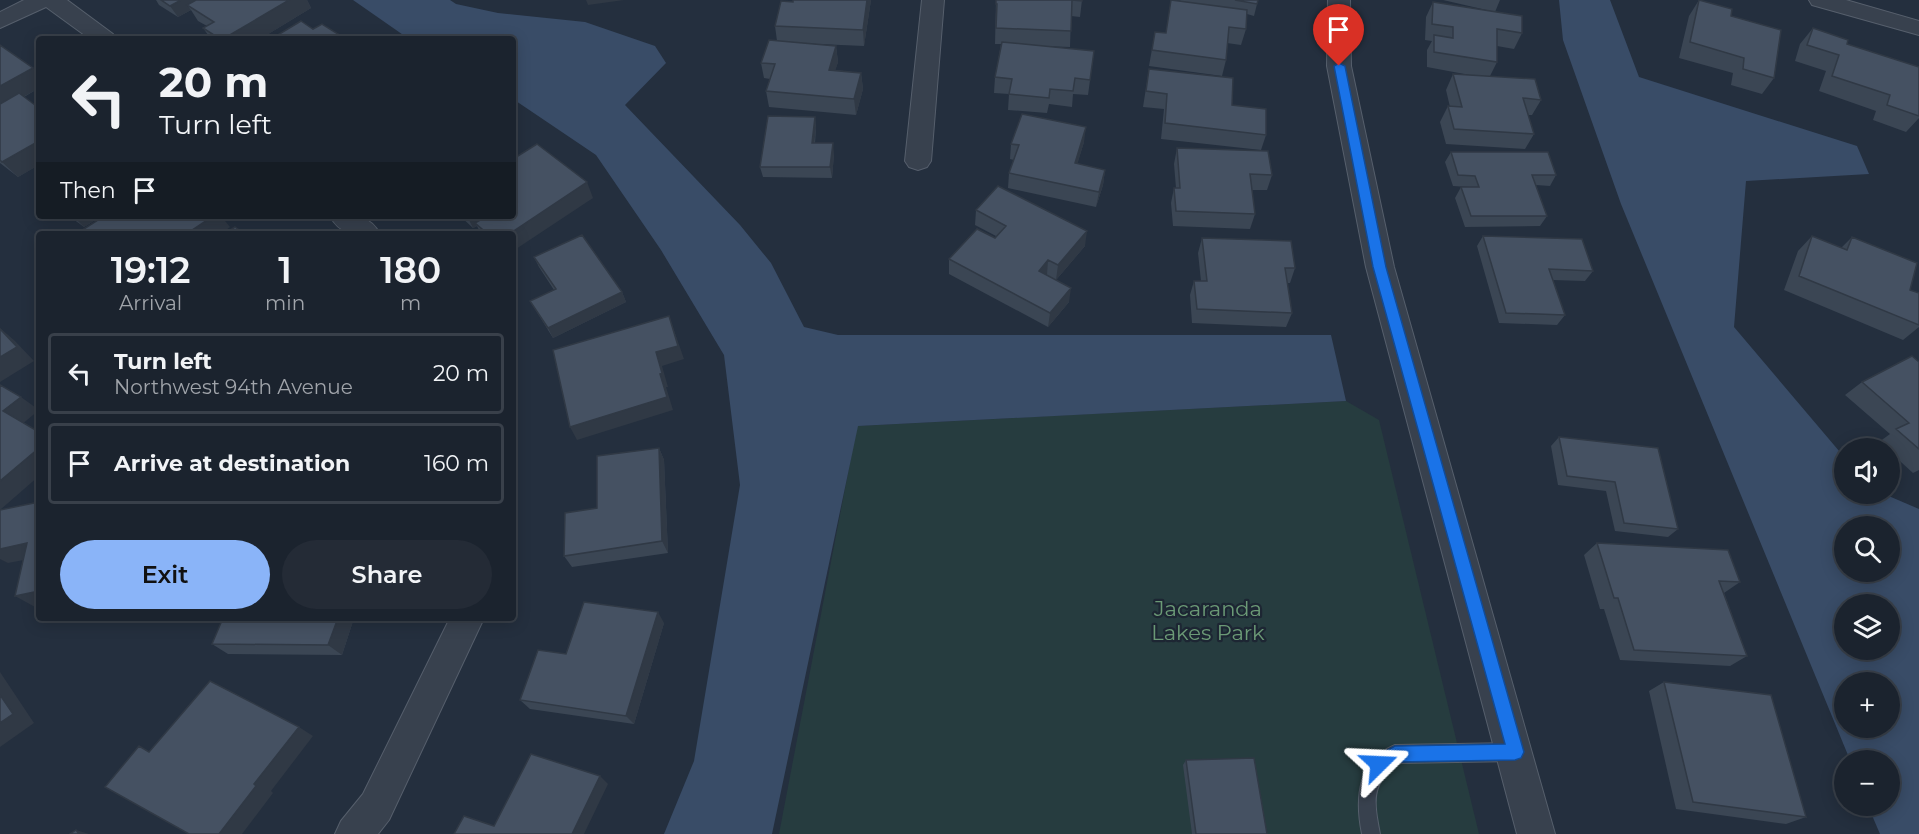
<!DOCTYPE html>
<meta charset="utf-8">
<style>
:root{--surface:#1b232e;--page:#242b36;--text:#f1f3f6;--muted:#a0a4aa;--line:#39404a;--accent:#8ab4f8}
body{margin:0;font-family:Montserrat,sans-serif;background:var(--page);color:var(--text);height:100vh;display:flex;flex-direction:column;font-size:22px;white-space:nowrap}
*{box-sizing:border-box;margin:0}
p{font-size:20px;color:var(--muted)}
.icon{flex:none;width:33px;height:33px;fill:none;stroke:currentColor;stroke-width:2;stroke-linecap:round;stroke-linejoin:round}
.map{position:relative;flex:1;overflow:hidden}
.drawer{position:absolute;left:36px;top:231px;width:480px;height:390px;display:flex;flex-direction:column;background:var(--surface);border-radius:6px;box-shadow:0 3px 15px #0003,0 0 0 2px var(--line)}
.drawer>*{flex:none}
.banner{position:absolute;left:36px;top:36px;width:480px;height:183px;border-radius:6px;box-shadow:0 3px 15px #0003,0 0 0 2px var(--line);background:#1b232e;color:var(--text);overflow:hidden}
.buttons{position:absolute;left:1834px;top:438px;display:grid;gap:12px}
.buttons a{display:grid;place-items:center;width:66px;height:66px;border-radius:50%;background:var(--surface);box-shadow:0 3px 15px #0003,0 0 0 2px var(--line);font-size:30px}
.pin{position:absolute;display:grid;place-items:center;width:51px;height:51px;color:#fff;margin:-62px -26px;border-radius:50% 50% 50% 0;rotate:-45deg;box-shadow:0 0 6px #0007}
.pin .icon{rotate:45deg}
.me{position:absolute;width:66px;margin:-33px;rotate:69deg;stroke-linejoin:round;filter:drop-shadow(0 0 4px #0008)}
.turn{display:flex;align-items:center;gap:21px;height:126px;padding:0 24px;font-size:27px}
.turn .icon{width:78px;height:78px;stroke-width:2.5}
.turn b{display:block;font-size:42px;line-height:51px}
.then{display:flex;align-items:center;height:57px;padding:0 24px;background:#0003;gap:12px;font-size:22px}
.eta{display:flex;justify-content:space-evenly;align-items:center;height:102px;text-align:center}
.eta b{font-size:36px;font-weight:600;line-height:42px}
.button{display:flex;gap:12px;margin-top:auto;padding:12px 24px}
.button a{flex:1;height:69px;border-radius:36px;background:var(--accent);color:#111;font-size:24px;font-weight:600;line-height:69px;text-align:center}
.button a+a{background:var(--page);color:var(--text)}
ul{padding:0;list-style:none}
li{display:flex;align-items:center;gap:18px;height:81px;margin:0 12px 9px;padding:0 12px;border:3px solid var(--line);border-radius:6px}
li div{flex:1}
li b{display:block;font-size:22px}
li em{font-style:normal}
.map>svg:first-child{display:block}
.green{fill:#263c3f}
.water{fill:#394c67;fill-rule:evenodd}
.lines{fill:none;stroke-linecap:round;stroke-linejoin:round}
.service-casing{stroke:#565f6c;stroke-width:2}
.minor-casing{stroke:#565f6c;stroke-width:2}
.service{fill:#38414e;fill-rule:evenodd}
.minor{fill:#38414e;fill-rule:evenodd}
.wall{fill:#3b4654}
.shaded-wall{fill:#303945}
.building{fill:#455162;stroke:#303945;stroke-width:1.5}
.route{fill:#1a73e8;stroke:#114b97;stroke-width:1.5}
.labels{text-anchor:middle;stroke-width:4.5;stroke-linejoin:round;paint-order:stroke}
.park-label{font-size:21px;fill:#6b9a76;stroke:#1d2633}
</style>
<div class="map">
<svg width="1919" height="834" viewBox="0 0 1919 834">
<rect width="100%" height="100%" fill="#242f3e"/>
<path class="green" d="M1346,401L1379,420L1479,834H779L857,426Z"/>
<path class="water" d="M353,0H450L456,4L498,13L585,22L655,46L666,63L625,105L740,225L771,263L804,327L838,335H1331L1346,401L858,426L772,834H664L694,761L740,485L724,355L661,250L596,155L513,99V39H409Z
M1559,0H1610L1639,77L1857,146L1869,174L1746,181L1734,327L1845,458V494H1884L1919,509V834H1880L1868,806H1890V760H1850L1621,204L1563,40ZM1845,526H1890V572H1845ZM1845,604H1890V650H1845ZM1845,682H1890V728H1845Z"/>
<g class="lines">
<g class="service-casing">
<path id="service" d="M1515,743L1521,746L1524,752L1521,758L1515,761L1398,763C1370,784 1374,803 1380,834H1362C1355,799 1357,761 1395,745Z"/>
</g>
<g class="minor-casing">
<path id="minor" d="M24,0H67L113,34L117,39H90L46,7L0,28V12Z
M922,0H944L931,161L927,167L918,170L909,167L905,161Z
M1328,0H1350L1351,66L1394,267L1555,834H1517L1366,267L1327,66Z
M1809,0H1846L1919,21V35L1812,5Z
M330,216C351,216 368,212 380,234C359,234 342,238 330,216Z
M450,618H484L389,820L378,834H335L341,821L363,794Z"/>
</g>
<use href="#service" class="service"/>
<use href="#minor" class="minor"/>
</g>
<path class="wall" d="M156,0H307L311,8L260,39H211L203,28L207,26L198,21L191,10L178,17L159,5Z
M871,0L864,46L795,43L836,46L838,62L835,70L861,73L863,89L856,115L769,107L766,91L770,79L764,78L761,63L777,41L775,26L793,2Z
M996,0H1082L1080,17L1071,16L1070,47L1038,46L1094,51L1088,95L1073,94L1072,107L1049,104L1047,113L1008,110L1009,94L994,93L995,77L1001,44H995Z
M1171,0L1187,2L1176,0H1258L1254,16L1247,14L1246,29L1241,45L1227,43L1226,60L1222,76L1149,66L1155,32L1166,33Z
M1443,0H1500L1495,12Z
M1699,0L1731,16L1774,78L1762,94L1731,85L1733,73L1679,58L1689,16Z
M1433,2L1522,33L1514,49L1497,46V62L1490,76L1541,100L1532,115H1528L1534,134L1525,149L1446,144L1440,122L1448,106L1450,107L1446,90L1453,74L1475,76L1427,67V50L1432,41L1425,40L1426,17Z
M1813,28L1847,44L1919,67V118L1906,132L1873,120L1876,111L1819,91L1826,71L1795,61L1800,44Z
M0,45L39,74V88L24,97L39,108V171L35,167L18,177L0,163Z
M1149,69L1232,105L1266,135L1261,150L1161,139L1164,109L1143,107Z
M815,117L816,128L815,143L834,154L832,178L763,177L760,167Z
M1084,142L1077,164L1105,170L1103,185L1096,207L1008,188L1009,173L1014,160L1010,159L1011,144Z
M1177,148L1272,175L1267,190H1252L1255,214L1250,229L1173,226L1171,203L1174,188H1176L1174,164Z
M1451,152L1556,175L1550,186L1536,185L1547,216L1540,226L1465,227L1455,198L1461,187H1469L1453,186L1445,162Z
M593,198L513,234H481L477,226L473,228L460,216H513Z
M976,210L1085,246L1056,280L1069,302L1048,327L949,274V259L995,238L996,236L975,225Z
M69,216H102L84,227Z
M1483,236L1593,271L1585,281L1553,280L1565,315L1557,325L1499,323L1477,246Z
M1812,236L1841,248L1852,237L1910,290L1919,293V327L1903,340L1784,290L1798,251Z
M1202,238L1295,268L1290,283H1287L1292,313L1286,327L1192,323L1190,295L1194,281H1201L1198,253Z
M534,257L622,292L626,302L553,338L530,301L554,290L539,267Z
M1919,362V470L1913,473L1890,452V448H1886L1879,442L1890,434L1845,395L1862,382Z
M1559,437L1678,529L1668,537L1615,531L1606,491L1558,485L1551,446Z
M659,448L664,460L668,553L572,567L564,556L597,508Z
M1597,543L1740,582L1724,593L1747,656L1730,666L1620,660L1604,609H1600L1584,555Z
M223,618H354L342,655L228,654L212,644Z
M664,623L634,724L530,709L520,700L566,654Z
M1664,682L1806,817L1786,824L1676,809L1649,691Z
M1186,760L1267,834H1192L1183,765Z"/>
<path class="shaded-wall" d="M181,0H208L187,5L191,10L178,17L170,6Z
M289,0H307L311,8L260,39H223Z
M586,0H624L588,5Z
M867,0H871L864,46L863,30Z
M836,46L838,62L831,85L829,70Z
M33,68L39,74V88L0,110V86Z
M861,73L863,89L856,115L854,99Z
M815,117L816,128L813,154L812,143Z
M1086,127L1084,142L1073,179L1075,163Z
M39,141V165L18,177L2,162Z
M833,143L834,154L832,178L830,167Z
M1105,170L1103,185L1096,207L1099,192Z
M587,182L593,198L513,251V234H509Z
M73,216H102L84,227Z
M213,216H221L230,227L221,234H186Z
M467,216H489L475,223L477,226L473,228Z
M1087,231L1085,246L1056,280L1058,265Z
M1048,260L1047,275L1039,271Z
M1071,288L1069,302L1048,327L1050,313Z
M622,292L626,302L553,338L548,328Z
M669,316L684,359L662,366L668,387H666L673,410L577,440L570,427L660,374L656,352Z
M0,328L15,341L34,361L0,382Z
M21,397L39,410L21,425L3,411Z
M39,448V476L0,510V481Z
M659,448L664,460L668,553L662,541Z
M27,543L39,557L8,563L0,559V549Z
M39,591V606L35,607L15,596Z
M658,612L664,623L634,724L626,716Z
M338,618H354L342,655L328,645Z
M0,672L34,723L0,747Z
M299,727L313,736L271,791L273,793L242,834H219L254,784Z
M600,776L608,784L584,834H572Z
M76,830L89,834H79Z"/>
<path class="building" d="M161,0H181L170,6Z
M196,0H289L223,39H220L203,28L214,22L187,5Z
M793,0H867L863,30L775,26L781,1L793,2Z
M996,0H1082V1L1072,0L1071,31L996,28L997,4H996Z
M1171,0L1247,10L1246,29L1229,27L1226,60L1152,50L1155,32L1166,33Z
M1235,0H1258L1257,4Z
M1699,0L1732,9L1731,16L1781,30L1774,78L1743,69L1744,58L1690,42Z
M1433,2L1522,16V33L1497,29V62L1434,52V35L1453,38V27L1432,24Z
M301,21L313,29L322,24L346,39H271Z
M1813,28L1848,40L1847,44L1919,67V116L1887,105L1890,95L1832,76L1839,55L1807,45Z
M769,40L836,46L829,70L861,73L854,99L766,91L775,64L761,63Z
M1002,42L1094,51L1090,80L1075,78L1073,91L1050,89L1049,98L1009,94L1012,79L995,77Z
M0,45L33,68L0,86Z
M1149,69L1233,78L1232,105L1266,109V135L1165,123L1167,94L1146,91Z
M1453,74L1535,79L1541,100L1523,98L1534,134L1454,129L1448,106L1462,107Z
M19,93L39,108V141L2,162L0,160V104Z
M1022,114L1086,127L1075,163L1105,170L1099,192L1009,173L1019,145L1011,144Z
M768,116L815,117L812,143H833L830,167H760Z
M537,144L587,182L509,234H488L475,223L487,216H513V159Z
M1177,148L1268,151L1272,175L1250,174L1255,214L1176,211L1174,188H1180Z
M1451,152H1548L1556,175H1532L1547,216H1471L1461,187H1479L1475,176L1458,175Z
M39,162V170L33,165Z
M998,186L1087,231L1058,265L1048,260L1039,271L1071,288L1050,313L949,259L977,229L995,238L1006,226L976,210Z
M104,216H213L186,234H76Z
M235,227L245,234H224Z
M582,235L622,292L548,328L530,301L556,289L534,257Z
M1483,236L1582,239L1593,271L1549,269L1565,315L1506,313Z
M1812,236L1847,250L1852,237L1917,263L1910,290L1919,293V325L1799,276Z
M1202,238L1291,241L1295,268H1285L1292,313L1197,309L1194,281H1207Z
M669,316L678,346L656,352L662,373L660,374L667,397L570,427L553,350Z
M0,329L17,347L0,357Z
M1912,356L1919,362V449L1896,429L1909,423L1862,382Z
M0,385L21,397L3,411L39,432V448L0,481Z
M1559,437L1658,448L1678,529L1624,523L1615,482L1567,476Z
M659,448L662,541L564,556L565,513L597,508V456Z
M39,502V591L15,596L27,543L0,549V510Z
M1597,543L1728,550L1740,582L1719,581L1747,656L1634,650L1618,598H1614Z
M584,602L658,612L626,716L520,700L538,650L566,654Z
M223,618H338L328,645L212,644Z
M210,681L299,727L254,784L256,786L219,834H189L105,787L139,746L149,752Z
M1664,682L1771,695L1806,817L1693,802Z
M0,695L13,714L0,723Z
M531,754L600,776L572,834H454L464,816L494,826Z
M1254,758L1267,834H1196L1186,760Z
M76,830L79,834H70Z"/>
<path class="route" d="M1339,63L1345,66L1386,267L1524,752L1521,758L1515,760L1397,762L1379,772L1373,770L1371,764L1373,758L1395,746L1505,744L1373,267L1334,66Z"/>
<g class="labels">
<g class="park-label">
<text x="1208" y="616">Jacaranda<tspan x="1208" dy="24">Lakes Park</tspan></text>
</g>
</g>
</svg>
<div class="buttons">
<a><svg class="icon" aria-label="sound" viewBox="0 0 24 24"><path d="M4 9h4l5-4v14l-5-4H4zM17 9q2 3 0 6"/></svg></a>
<a><svg class="icon" aria-label="search" viewBox="0 0 24 24"><circle cx="10" cy="10" r="6"/><path d="M15 15l6 6"/></svg></a>
<a><svg class="icon" aria-label="layers" viewBox="0 0 24 24"><path d="M12 4l9 5-9 5-9-5zM3 14l9 5 9-5"/></svg></a>
<a>+</a>
<a>−</a>
</div>
<div class="pin" style="left:1339px;top:66px;background:#d93025"><svg class="icon" aria-label="arrive" viewBox="0 0 24 24"><path d="M6 21V4h12l-3 4 3 4H6"/></svg></div>
<svg class="me" style="left:1379px;top:764px" viewBox="-20 -20 40 40"><path d="M0-17L14 15 0 8-14 15z" fill="#1a73e8" stroke="#fff" stroke-width="4"/></svg>
<div class="banner">
<div class="turn"><svg class="icon" aria-label="left" viewBox="0 0 24 24"><path d="M17 20v-9H6M10 6l-5 5 5 5"/></svg><div><b>20 m</b>Turn left</div></div>
<div class="then">Then<svg class="icon" aria-label="arrive" viewBox="0 0 24 24"><path d="M6 21V4h12l-3 4 3 4H6"/></svg></div>
</div>
<section class="drawer">
<div class="eta">
<div><b>19:12</b><p>Arrival</p></div>
<div><b>1</b><p>min</p></div>
<div><b>180</b><p>m</p></div>
</div>
<ul>
<li><svg class="icon" aria-label="left" viewBox="0 0 24 24"><path d="M17 20v-9H6M10 6l-5 5 5 5"/></svg><div><b>Turn left</b><p>Northwest 94th Avenue</p></div><em>20 m</em></li>
<li><svg class="icon" aria-label="arrive" viewBox="0 0 24 24"><path d="M6 21V4h12l-3 4 3 4H6"/></svg><div><b>Arrive at destination</b></div><em>160 m</em></li>
</ul>
<div class="button"><a>Exit</a><a>Share</a></div>
</section>
</div>
